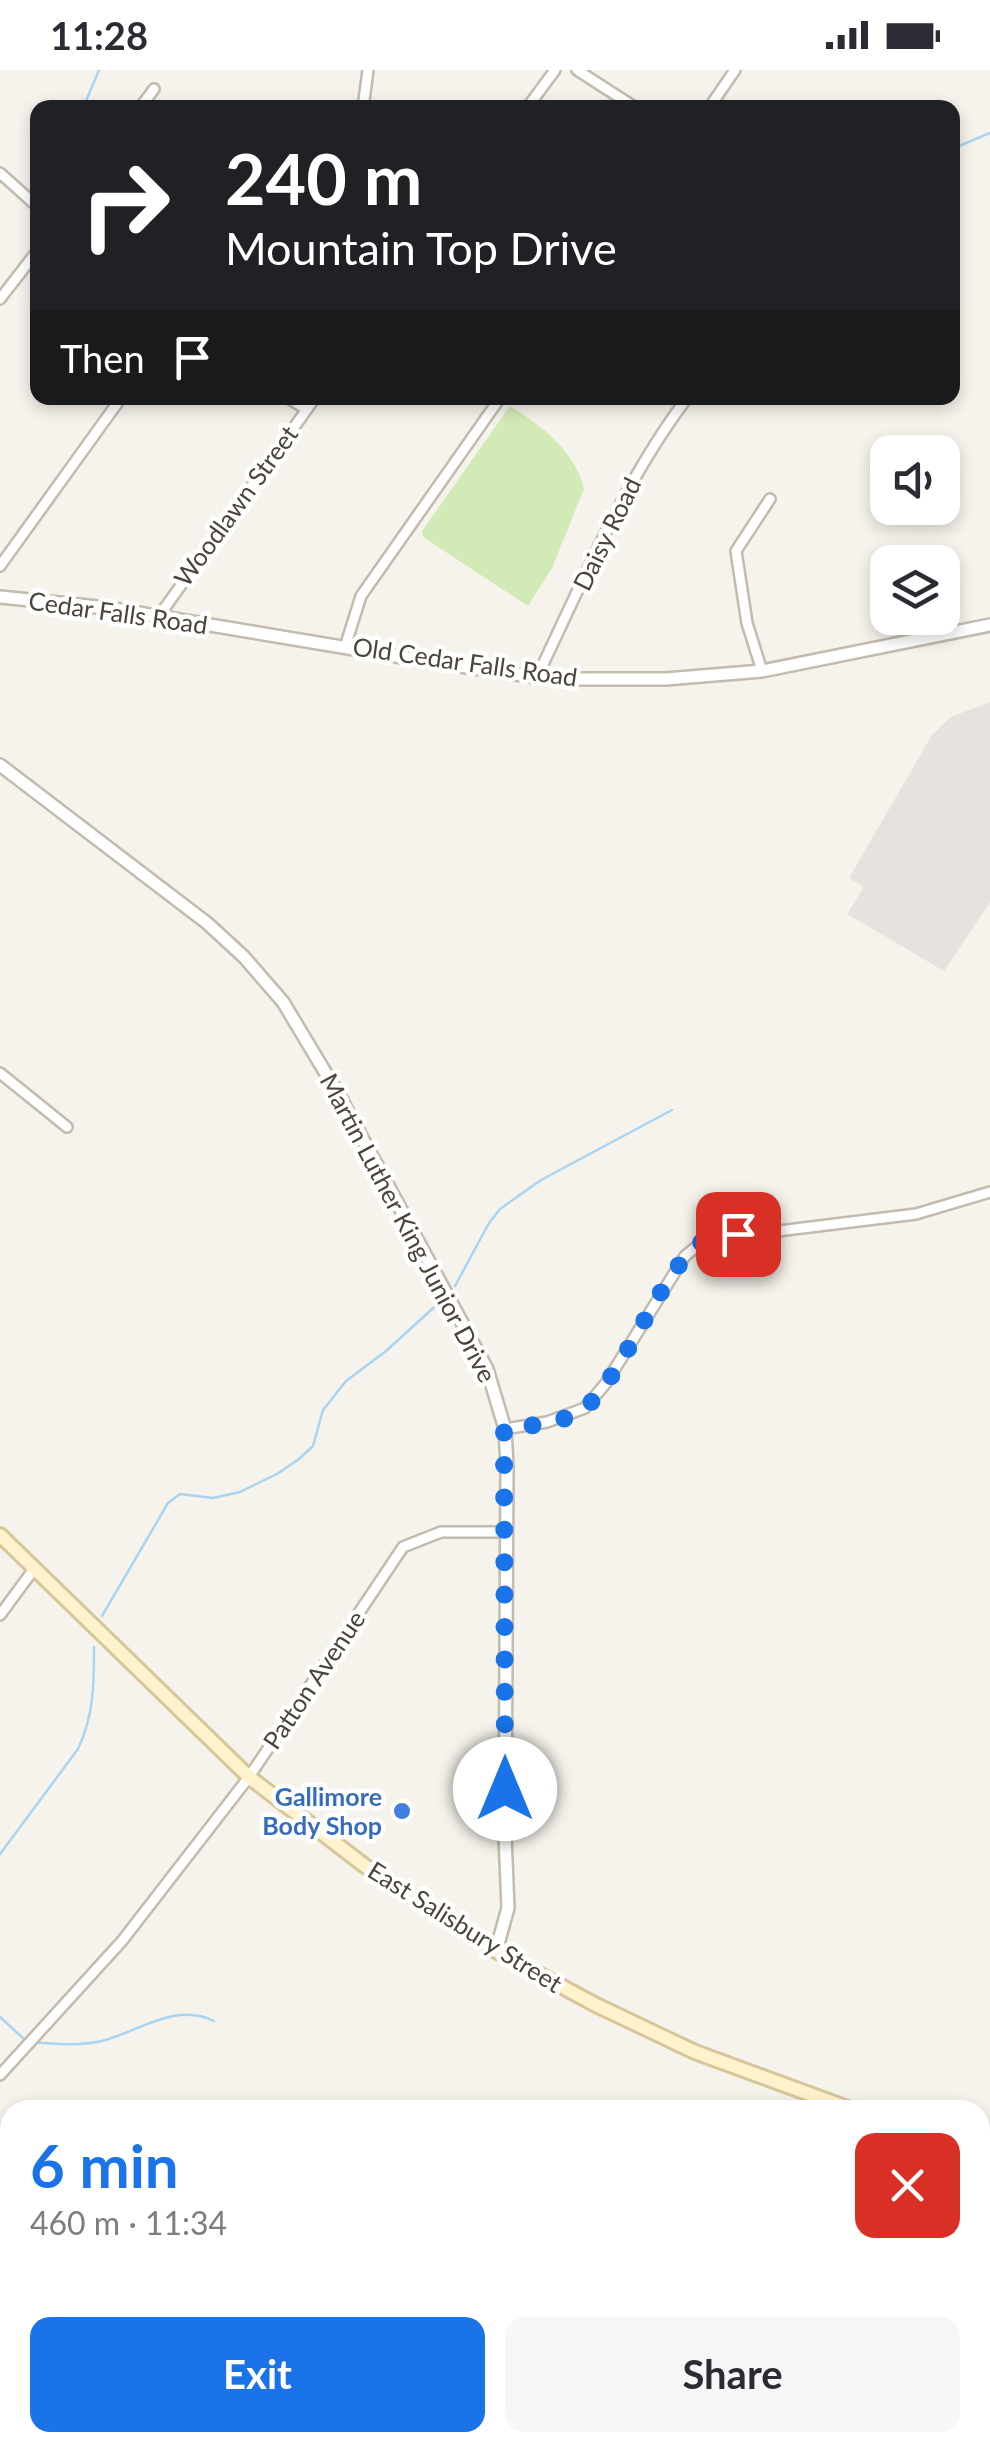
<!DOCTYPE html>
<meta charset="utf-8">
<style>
:root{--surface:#fff;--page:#f7f7f7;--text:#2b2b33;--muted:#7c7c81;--accent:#1a73e8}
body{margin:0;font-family:Lato,sans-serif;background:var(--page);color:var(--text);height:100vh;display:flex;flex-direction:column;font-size:38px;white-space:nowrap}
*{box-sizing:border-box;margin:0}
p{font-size:32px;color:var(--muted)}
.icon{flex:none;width:55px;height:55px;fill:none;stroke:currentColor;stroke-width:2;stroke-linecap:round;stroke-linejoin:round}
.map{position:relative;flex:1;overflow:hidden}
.drawer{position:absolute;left:0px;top:2030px;width:990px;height:352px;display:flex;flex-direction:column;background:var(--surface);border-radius:30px 30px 0 0;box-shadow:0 5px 15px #0003}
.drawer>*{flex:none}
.guide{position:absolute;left:30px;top:30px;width:930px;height:305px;border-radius:20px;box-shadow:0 5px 15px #0003;background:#202124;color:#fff;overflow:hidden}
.tools{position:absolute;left:870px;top:365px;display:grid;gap:20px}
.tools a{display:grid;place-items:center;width:90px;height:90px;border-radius:20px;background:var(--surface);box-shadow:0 5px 15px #0003;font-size:50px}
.pin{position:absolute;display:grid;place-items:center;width:85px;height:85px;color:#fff;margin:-42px;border-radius:20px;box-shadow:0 5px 15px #0006}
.me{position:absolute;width:110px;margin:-55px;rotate:0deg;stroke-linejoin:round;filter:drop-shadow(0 0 8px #0008)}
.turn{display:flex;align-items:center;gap:35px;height:210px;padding:0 30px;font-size:45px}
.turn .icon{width:130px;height:130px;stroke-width:2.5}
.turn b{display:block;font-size:70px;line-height:85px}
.then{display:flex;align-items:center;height:95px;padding:0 30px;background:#0003;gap:20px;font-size:38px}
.round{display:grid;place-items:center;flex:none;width:105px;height:105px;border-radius:20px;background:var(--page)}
.headline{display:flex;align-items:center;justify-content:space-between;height:170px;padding:0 30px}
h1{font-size:60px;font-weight:700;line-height:75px;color:var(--accent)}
.action{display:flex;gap:20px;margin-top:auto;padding:20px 30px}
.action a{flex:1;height:115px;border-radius:20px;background:var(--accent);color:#fff;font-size:40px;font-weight:700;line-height:115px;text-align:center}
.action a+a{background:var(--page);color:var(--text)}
.status{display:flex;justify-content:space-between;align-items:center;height:70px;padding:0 50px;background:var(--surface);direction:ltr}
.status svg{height:28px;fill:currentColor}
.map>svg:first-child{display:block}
.industrial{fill:#e6e2dd}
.green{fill:#d2eab5}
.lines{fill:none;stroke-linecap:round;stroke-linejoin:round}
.stream{stroke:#a9d4f2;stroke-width:2.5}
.minor-casing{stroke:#c2bbae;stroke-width:14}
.tertiary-casing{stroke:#c2bbae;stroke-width:16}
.secondary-casing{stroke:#d6c79b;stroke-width:18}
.minor{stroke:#fff;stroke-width:9}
.tertiary{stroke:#fff;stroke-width:11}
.secondary{stroke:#fff3cd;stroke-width:12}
.route{stroke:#1a73e8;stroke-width:18;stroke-dasharray:0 32.4}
.shop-dot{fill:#3f7fe0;stroke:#fff;stroke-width:4}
.labels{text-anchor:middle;stroke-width:9;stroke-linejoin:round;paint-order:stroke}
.street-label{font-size:25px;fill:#4b4439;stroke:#fff}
.shop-label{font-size:25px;font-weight:bold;fill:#366cbe;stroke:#fff;text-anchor:end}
</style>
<div class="status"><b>11:28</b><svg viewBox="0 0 49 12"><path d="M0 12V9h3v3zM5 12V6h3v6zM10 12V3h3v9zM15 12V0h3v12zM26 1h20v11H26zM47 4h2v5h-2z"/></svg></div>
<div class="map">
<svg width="990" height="2381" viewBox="0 0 990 2381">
<rect width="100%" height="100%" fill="#f6f3ec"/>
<path class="industrial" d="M990,632V832L944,901L847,844L864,817L849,808L932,665L951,647Z"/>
<path class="green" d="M510,336C542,356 575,381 584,419L552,498L528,536L423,467L422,461Z"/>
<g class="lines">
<path class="stream" d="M83,38L99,0
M952,79L990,63
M455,1216L489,1153L500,1139L541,1110L672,1040
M102,1546L168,1433L180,1424L213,1428L240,1422L277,1404L299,1389L313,1376L323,1340L346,1311L386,1281L442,1230
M0,1784L78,1679C94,1645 94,1614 94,1577
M0,1947L25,1970
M32,1972C55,1974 80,1976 102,1971C140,1961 175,1932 214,1951"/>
<g class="minor-casing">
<path id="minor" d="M577,0L636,38
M140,38L154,19
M363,38L368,0
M527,38L555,0
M709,38L735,0
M0,103L38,137
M0,229L38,180
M288,328L306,339
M0,496L121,328
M159,546L315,328
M345,577L361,526L500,328
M762,601L747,553L736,481L770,429
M537,607C583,511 623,413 687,328
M0,1003L67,1057
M505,1359L547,1352L585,1338L606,1313L685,1186L705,1170L916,1144L990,1122
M0,1545L34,1499
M0,2005L122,1871L249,1707L403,1477L441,1462H507
M0,2309L10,2308"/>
</g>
<g class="tertiary-casing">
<path id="tertiary" d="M0,527L108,538L438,593L537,607L574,609H666L762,601L990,555
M0,695L207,853L244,887L283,932L340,1027L487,1299L505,1359L507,1396L505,1767L508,1838L496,1881"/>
</g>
<g class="secondary-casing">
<path id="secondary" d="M0,1465L249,1707L365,1796L496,1881L596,1935L695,1982L853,2040
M980,2090L990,2094"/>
</g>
<use href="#minor" class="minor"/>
<use href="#tertiary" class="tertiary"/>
<use href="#secondary" class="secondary"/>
</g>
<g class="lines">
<path class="route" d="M505,1719L504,1359C530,1355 566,1354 586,1337C625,1304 669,1183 708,1169C717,1166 729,1166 738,1164"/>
</g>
<circle class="shop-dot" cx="402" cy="1741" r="10"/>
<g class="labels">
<g class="street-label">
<text transform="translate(236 436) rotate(-54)" y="9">Woodlawn Street</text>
<text transform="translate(607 464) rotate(-64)" y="9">Daisy Road</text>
<text transform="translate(118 543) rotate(8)" y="9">Cedar Falls Road</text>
<text transform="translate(465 592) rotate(8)" y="9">Old Cedar Falls Road</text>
<text transform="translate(408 1158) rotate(62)" y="9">Martin Luther King Junior Drive</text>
<text transform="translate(314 1610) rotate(-56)" y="9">Patton Avenue</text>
<text transform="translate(465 1857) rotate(32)" y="9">East Salisbury Street</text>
</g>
<g class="shop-label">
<text x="382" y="1736">Gallimore<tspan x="382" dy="29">Body Shop</tspan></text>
</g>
</g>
</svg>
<div class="tools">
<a><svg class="icon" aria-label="sound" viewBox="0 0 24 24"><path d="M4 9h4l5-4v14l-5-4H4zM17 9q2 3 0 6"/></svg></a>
<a><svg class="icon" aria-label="layers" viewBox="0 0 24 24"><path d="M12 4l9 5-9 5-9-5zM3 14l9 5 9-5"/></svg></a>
</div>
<div class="pin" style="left:738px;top:1164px;background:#d93025"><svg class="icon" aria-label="arrive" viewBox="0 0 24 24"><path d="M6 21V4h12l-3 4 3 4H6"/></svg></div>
<svg class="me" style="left:505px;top:1719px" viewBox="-20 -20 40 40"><circle r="19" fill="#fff"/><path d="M0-13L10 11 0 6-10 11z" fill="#1a73e8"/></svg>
<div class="guide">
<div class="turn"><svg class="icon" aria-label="right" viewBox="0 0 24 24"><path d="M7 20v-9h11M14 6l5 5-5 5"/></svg><div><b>240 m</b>Mountain Top Drive</div></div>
<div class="then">Then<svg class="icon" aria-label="arrive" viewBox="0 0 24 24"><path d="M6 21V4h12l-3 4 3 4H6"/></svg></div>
</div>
<section class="drawer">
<div class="headline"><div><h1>6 min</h1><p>460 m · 11:34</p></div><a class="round" style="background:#d93025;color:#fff"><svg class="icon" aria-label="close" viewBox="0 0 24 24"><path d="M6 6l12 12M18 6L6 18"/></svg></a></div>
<div class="action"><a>Exit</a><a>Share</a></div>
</section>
</div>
